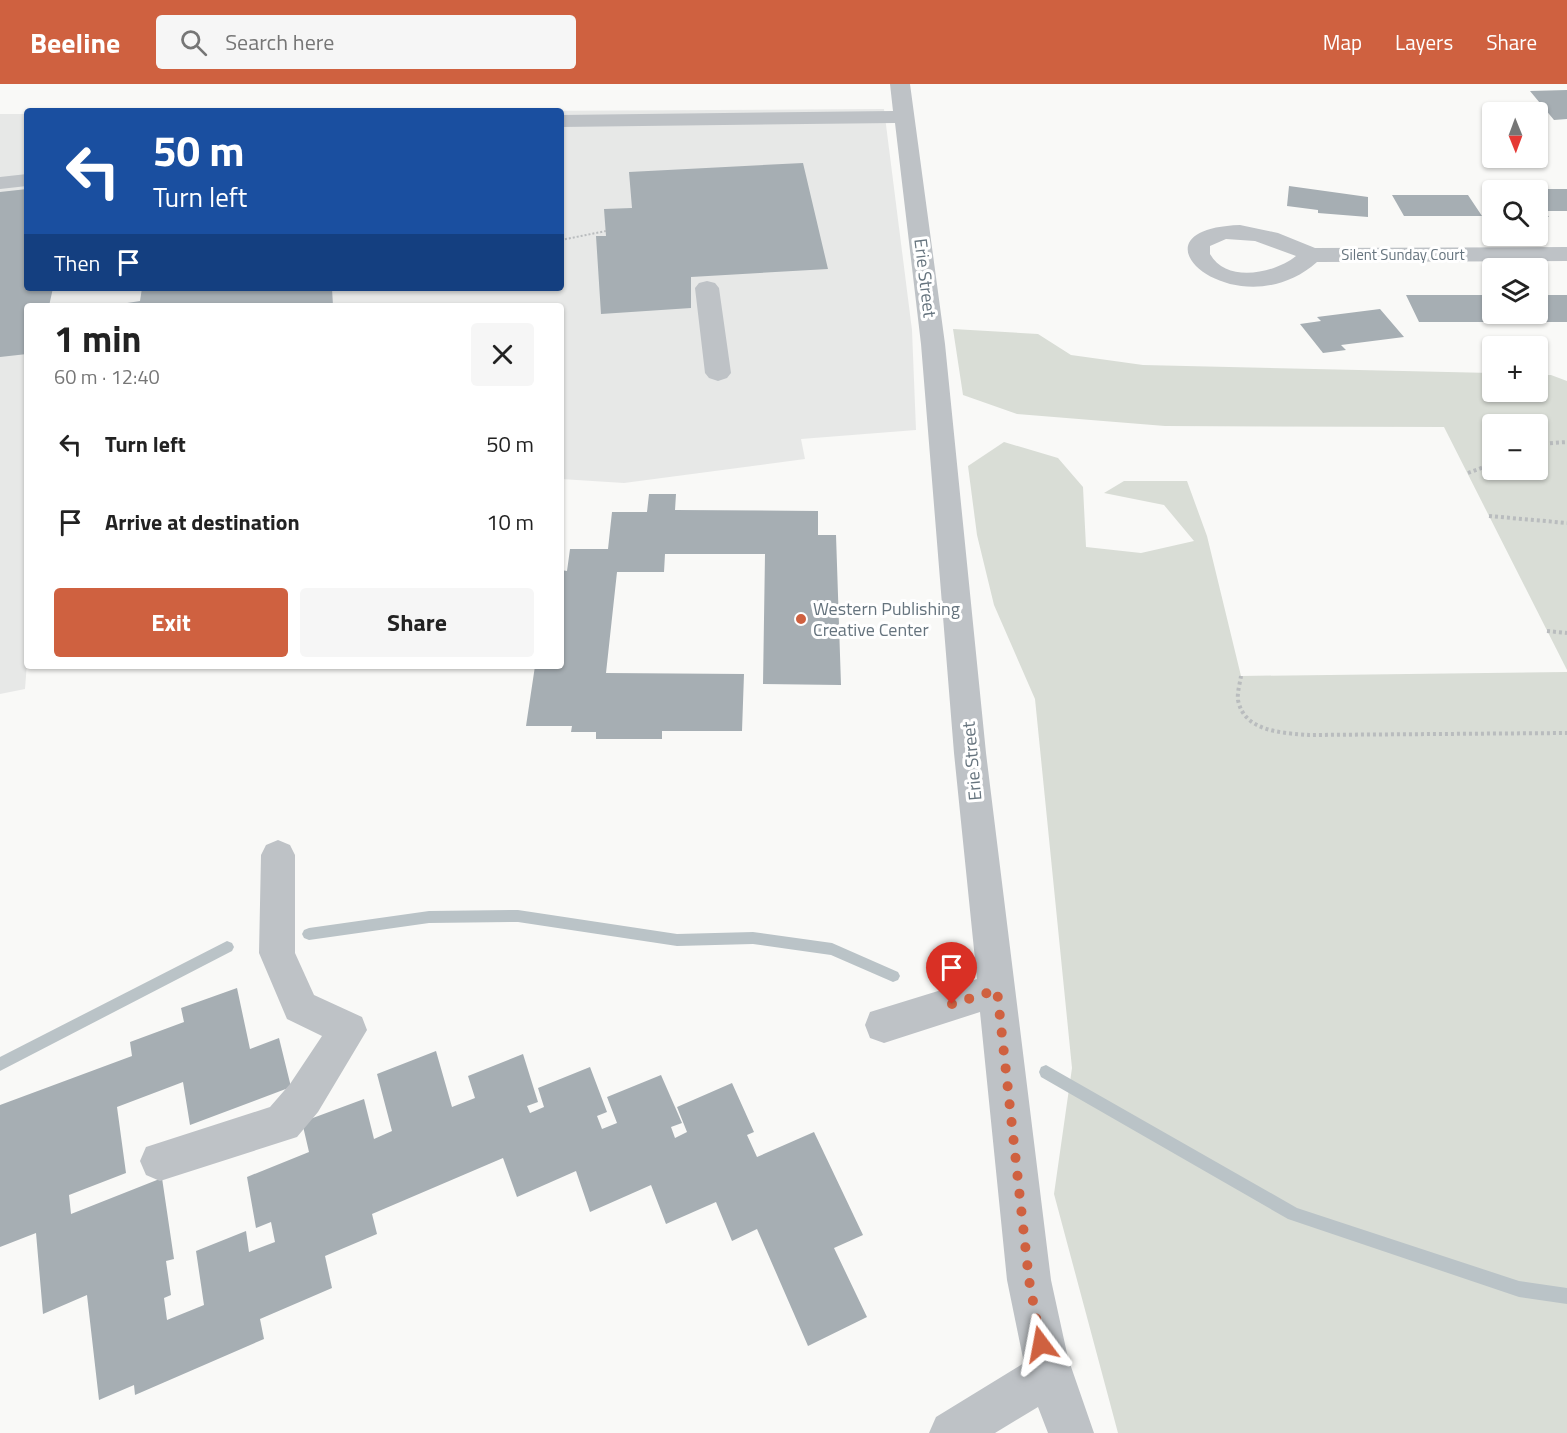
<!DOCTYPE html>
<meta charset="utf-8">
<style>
:root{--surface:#fff;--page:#f6f6f6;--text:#222;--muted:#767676;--accent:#cf6140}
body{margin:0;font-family:"Titillium Web",sans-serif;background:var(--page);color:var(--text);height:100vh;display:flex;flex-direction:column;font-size:22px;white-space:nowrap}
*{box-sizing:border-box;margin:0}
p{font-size:20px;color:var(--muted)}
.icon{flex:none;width:33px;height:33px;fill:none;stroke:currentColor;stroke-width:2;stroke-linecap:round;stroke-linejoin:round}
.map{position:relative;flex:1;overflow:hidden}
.drawer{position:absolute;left:24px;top:219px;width:540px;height:366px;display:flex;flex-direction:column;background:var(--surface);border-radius:6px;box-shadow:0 2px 4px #0004}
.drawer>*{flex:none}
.top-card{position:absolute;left:24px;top:24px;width:540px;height:183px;border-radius:6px;box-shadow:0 2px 4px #0004;background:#1a4fa0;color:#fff;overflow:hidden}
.needle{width:39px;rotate:179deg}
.tools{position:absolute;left:1482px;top:18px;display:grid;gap:12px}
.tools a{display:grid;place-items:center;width:66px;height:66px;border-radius:6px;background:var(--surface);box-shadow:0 2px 4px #0004;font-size:30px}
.pin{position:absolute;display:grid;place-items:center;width:51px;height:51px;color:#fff;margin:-62px -26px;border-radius:50% 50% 50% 0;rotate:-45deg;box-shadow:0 0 6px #0007}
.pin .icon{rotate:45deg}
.me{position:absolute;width:66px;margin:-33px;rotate:347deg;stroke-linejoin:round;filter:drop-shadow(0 0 4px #0008)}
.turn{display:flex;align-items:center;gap:21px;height:126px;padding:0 30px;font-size:27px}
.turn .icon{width:78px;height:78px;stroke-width:2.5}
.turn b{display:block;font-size:42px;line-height:51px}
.then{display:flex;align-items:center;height:57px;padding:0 30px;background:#0003;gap:12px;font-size:22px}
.round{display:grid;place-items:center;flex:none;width:63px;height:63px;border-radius:6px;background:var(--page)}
.head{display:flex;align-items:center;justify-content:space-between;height:102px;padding:0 30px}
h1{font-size:36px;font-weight:700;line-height:45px}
.cta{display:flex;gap:12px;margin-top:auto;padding:12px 30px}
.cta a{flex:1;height:69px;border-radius:6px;background:var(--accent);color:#fff;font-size:24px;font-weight:700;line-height:69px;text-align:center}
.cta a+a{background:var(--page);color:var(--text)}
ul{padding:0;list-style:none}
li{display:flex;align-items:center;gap:18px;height:78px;padding:0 30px}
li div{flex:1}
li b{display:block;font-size:22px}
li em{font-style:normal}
header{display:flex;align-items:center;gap:36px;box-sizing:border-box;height:84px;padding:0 30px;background:var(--accent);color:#fff}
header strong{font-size:28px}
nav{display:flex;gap:33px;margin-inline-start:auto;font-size:21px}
.search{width:420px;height:54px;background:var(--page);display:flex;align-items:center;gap:15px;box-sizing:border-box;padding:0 21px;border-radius:6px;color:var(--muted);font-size:22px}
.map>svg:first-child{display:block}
.built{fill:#e7e8e7}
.green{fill:#d9ddd6;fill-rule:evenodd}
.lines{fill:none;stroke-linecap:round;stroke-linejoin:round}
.stream{fill:#bac3c7;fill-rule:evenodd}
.building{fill:#a6aeb3}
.path-far1{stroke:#b9bcbe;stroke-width:2;stroke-dasharray:2 2;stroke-linecap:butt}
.path{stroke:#b9bcbe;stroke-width:4;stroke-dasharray:3 3;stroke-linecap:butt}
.minor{fill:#bec2c6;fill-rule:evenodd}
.route{stroke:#cf6140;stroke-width:10;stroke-dasharray:0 18}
.poi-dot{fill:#cf6140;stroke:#fff;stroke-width:2}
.labels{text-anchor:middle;stroke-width:6;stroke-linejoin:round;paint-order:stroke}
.far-street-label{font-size:15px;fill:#66747e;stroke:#fff}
.street-label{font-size:18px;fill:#66747e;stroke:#fff}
.poi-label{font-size:18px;fill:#66747e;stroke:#fff;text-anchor:start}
</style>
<header>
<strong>Beeline</strong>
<div class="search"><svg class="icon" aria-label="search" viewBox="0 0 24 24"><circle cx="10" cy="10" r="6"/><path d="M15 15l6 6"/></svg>Search here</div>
<nav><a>Map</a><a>Layers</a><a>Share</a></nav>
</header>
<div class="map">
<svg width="1567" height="1349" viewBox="0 0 1567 1349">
<rect width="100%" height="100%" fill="#f9f9f7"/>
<path class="built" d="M884,25L912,246L916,346L801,355L805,375L624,399L561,395V222H27V579L25,605L0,610V30H27V204H561V27H514Z"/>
<path class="green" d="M953,245L1038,250L1071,271L1143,281L1492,289V308H1538V291H1551L1567,297V586L1444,343L1165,342L1017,330L963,311ZM1492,340H1538V386H1492Z
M1004,358L1058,374L1083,403L1086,463L1141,469L1194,457L1164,421L1104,409L1124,397H1187L1207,452L1241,592L1567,588V1349H1118L1054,1110L1072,984L1035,615L994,521L977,451L968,382Z"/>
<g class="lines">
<path class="stream" d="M518,826L677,850L753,848L832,859L898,888L900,892L898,896L893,898L831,871L753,860L677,862L518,838L429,839L309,856L304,854L302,850L304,846L309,844L429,827Z
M227,857L232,859L234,863L232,867L0,987V973Z
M1046,981L1297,1124L1519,1197L1567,1204V1220L1519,1213L1288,1135L1041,993L1039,988L1041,983Z"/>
</g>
<path class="building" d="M1567,6V35L1554,36L1530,7Z
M803,79L828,185L691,193V224L601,230L596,152H606L604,125L632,124L629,88Z
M1289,102L1368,113V133L1318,129V126L1287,122Z
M27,105V204H53L49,222H27V270L0,273V108Z
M1538,105H1567V127H1545L1549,133H1538Z
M1392,111H1468L1482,132H1404Z
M142,204H332L333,222H108L140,217Z
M1406,211H1492V230H1509L1514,238H1419Z
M1538,211H1567V238H1544L1538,228Z
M1380,225L1404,253L1341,261L1346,266L1323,269L1300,240L1321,237L1317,233Z
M649,410H676L675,426L818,427V451H836L841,601L763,600L765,470H665L664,488H617L606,589L744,590L742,647H662V655H596V648H571L572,642H526L535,582H561V486L567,487L570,465H608L612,428H647Z
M237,904L250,965L279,954L291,1003L190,1041L183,998L117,1023L126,1089L69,1111L71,1130L162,1094L174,1175L166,1177L171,1211L164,1214L167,1236L204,1221L196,1167L246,1147L249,1168L275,1158L271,1138L256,1144L247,1093L309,1068L302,1038L364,1015L374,1055L392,1047L377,990L436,967L452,1023L475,1014L468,992L523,970L538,1018L527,1022L530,1029L544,1023L538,1004L590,983L607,1028L597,1032L602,1045L617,1039L607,1013L661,991L682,1039L671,1043L675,1054L687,1048L677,1023L732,999L754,1048L747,1051L757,1073L814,1048L863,1151L834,1164L867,1233L808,1262L757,1145L732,1157L716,1118L666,1140L651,1101L590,1128L576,1087L517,1113L503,1074L372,1130L377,1150L325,1172L332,1204L260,1235L264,1255L135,1311L134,1301L99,1316L87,1211L43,1230L36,1149L0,1163V1021L132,972L130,958L184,938L181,924Z"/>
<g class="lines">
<path class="path-far1" d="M561,156L606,147"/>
<path class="path" d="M1538,360L1567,358
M1468,389L1492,380
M1489,432L1567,439
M1547,547L1567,549
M1241,592C1240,599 1237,609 1238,616C1244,648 1283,649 1309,651L1567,649"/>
<path class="minor" d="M890,0H910L945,260L986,669L1051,1196L1068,1274L1094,1349H1048L1038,1323L995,1349H929L936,1333L1024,1279L1007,1196L980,928L884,959L870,954L865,941L870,928L977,895L954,669L921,260L895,39L561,43V31L893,27Z
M27,90V102L0,105V93Z
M1240,141L1278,149L1315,164L1567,163V177L1317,178C1237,249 1118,145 1240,141ZM1226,155L1255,157L1296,172C1275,189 1227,200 1210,170V162Z
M707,197L715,199L719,204L731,289L727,294L718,297L709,294L705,289L695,204L699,199Z
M278,756L290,761L295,771V869L314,911L362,933L367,946L318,1028L297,1053L160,1097L146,1091L140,1077L146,1063L270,1023L290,1000L322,952L287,935L259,869L261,771L266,761Z"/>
</g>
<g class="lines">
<path class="route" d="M952,920L997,906L1029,1196L1041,1260"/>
</g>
<circle class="poi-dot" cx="801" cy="535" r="6"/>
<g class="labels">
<g class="far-street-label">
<text x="1403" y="176">Silent Sunday Court</text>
</g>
<g class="street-label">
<text transform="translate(925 194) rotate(83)" y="6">Erie Street</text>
<text transform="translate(972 677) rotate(-95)" y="6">Erie Street</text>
</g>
<g class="poi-label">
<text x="813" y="531">Western Publishing<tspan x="813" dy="21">Creative Center</tspan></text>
</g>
</g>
</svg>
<div class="tools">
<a><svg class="needle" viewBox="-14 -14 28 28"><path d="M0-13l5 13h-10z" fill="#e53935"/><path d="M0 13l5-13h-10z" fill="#767676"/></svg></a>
<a><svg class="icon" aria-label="search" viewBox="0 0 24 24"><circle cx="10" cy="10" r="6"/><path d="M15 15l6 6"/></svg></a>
<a><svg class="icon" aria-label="layers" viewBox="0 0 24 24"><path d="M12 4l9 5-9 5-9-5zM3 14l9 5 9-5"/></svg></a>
<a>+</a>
<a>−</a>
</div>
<div class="pin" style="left:952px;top:920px;background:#d93025"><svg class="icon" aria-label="arrive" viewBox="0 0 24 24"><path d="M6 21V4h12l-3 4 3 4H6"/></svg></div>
<svg class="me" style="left:1041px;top:1260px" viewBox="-20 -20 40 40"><path d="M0-17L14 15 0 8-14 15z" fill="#cf6140" stroke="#fff" stroke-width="4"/></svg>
<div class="top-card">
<div class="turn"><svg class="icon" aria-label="left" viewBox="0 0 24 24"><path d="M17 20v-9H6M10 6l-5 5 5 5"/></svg><div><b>50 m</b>Turn left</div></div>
<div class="then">Then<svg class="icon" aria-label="arrive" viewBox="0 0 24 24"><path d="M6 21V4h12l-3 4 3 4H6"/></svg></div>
</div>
<section class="drawer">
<div class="head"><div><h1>1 min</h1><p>60 m · 12:40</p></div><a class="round"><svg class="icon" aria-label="close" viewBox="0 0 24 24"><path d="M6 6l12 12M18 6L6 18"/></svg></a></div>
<ul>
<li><svg class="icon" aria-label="left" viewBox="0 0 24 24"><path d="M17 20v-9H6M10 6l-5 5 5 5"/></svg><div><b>Turn left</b></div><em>50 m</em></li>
<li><svg class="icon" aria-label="arrive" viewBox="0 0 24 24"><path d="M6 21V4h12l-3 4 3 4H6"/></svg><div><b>Arrive at destination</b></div><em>10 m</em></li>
</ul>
<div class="cta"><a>Exit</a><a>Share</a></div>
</section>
</div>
